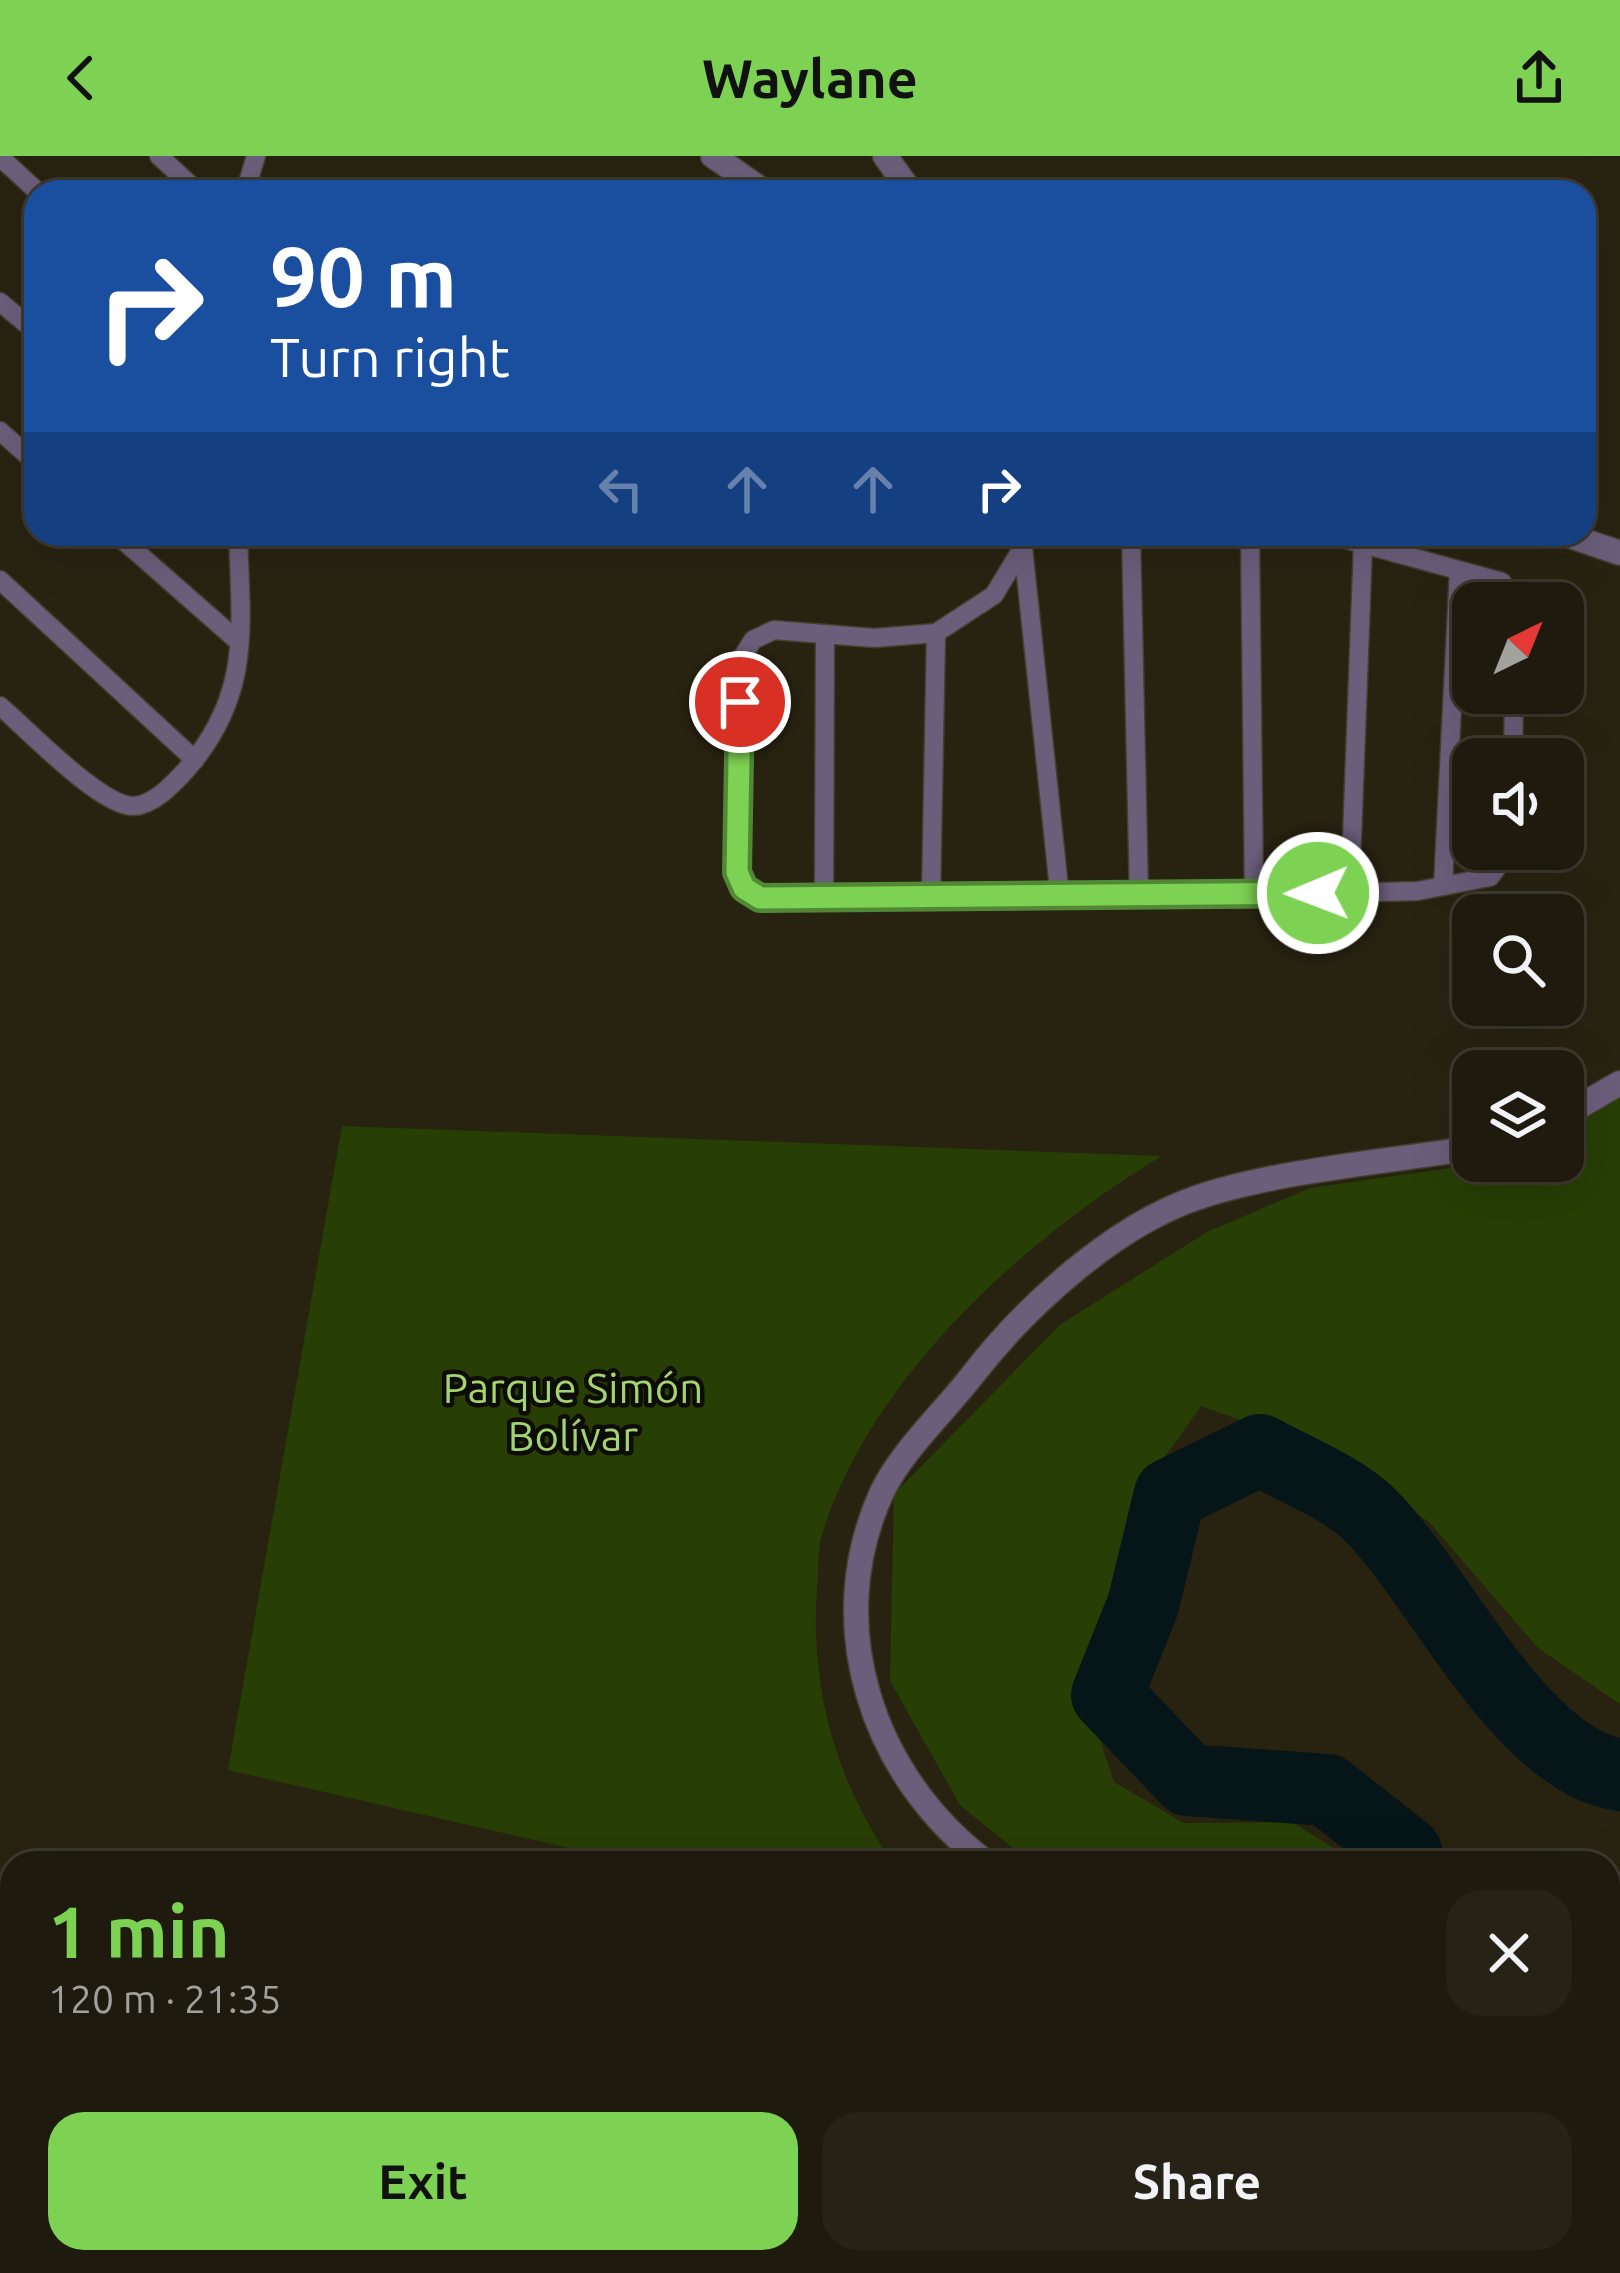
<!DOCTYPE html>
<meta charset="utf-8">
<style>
:root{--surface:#1e1a0d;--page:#262316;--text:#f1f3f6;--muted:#a1a19d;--line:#3c382e;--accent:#7dd153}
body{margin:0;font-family:Ubuntu,sans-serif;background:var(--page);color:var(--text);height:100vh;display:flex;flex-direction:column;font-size:45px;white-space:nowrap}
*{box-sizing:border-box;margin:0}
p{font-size:39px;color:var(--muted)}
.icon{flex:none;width:66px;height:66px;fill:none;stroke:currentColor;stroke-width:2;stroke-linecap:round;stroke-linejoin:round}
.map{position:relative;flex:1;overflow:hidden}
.panel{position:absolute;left:0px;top:1695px;width:1620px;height:423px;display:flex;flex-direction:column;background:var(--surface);border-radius:36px 36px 0 0;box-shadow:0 12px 48px #0002,0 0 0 3px var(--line)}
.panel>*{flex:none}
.guide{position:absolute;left:24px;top:24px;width:1572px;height:366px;border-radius:36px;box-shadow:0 12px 48px #0002,0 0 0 3px var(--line);background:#1a4fa0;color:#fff;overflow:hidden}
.needle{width:78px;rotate:43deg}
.buttons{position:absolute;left:1452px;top:426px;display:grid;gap:24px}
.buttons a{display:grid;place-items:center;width:132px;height:132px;border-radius:24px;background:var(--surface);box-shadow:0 12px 48px #0002,0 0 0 3px var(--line);font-size:60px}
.pin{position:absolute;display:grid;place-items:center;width:102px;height:102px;color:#fff;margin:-51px;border:6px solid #fff;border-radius:50%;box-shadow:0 3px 12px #0007}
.me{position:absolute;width:132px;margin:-66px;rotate:269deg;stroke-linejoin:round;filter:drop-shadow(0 0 9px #0008)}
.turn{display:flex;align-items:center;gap:42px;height:252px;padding:0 48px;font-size:54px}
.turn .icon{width:156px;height:156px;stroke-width:2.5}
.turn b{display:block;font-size:84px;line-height:102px}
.lanes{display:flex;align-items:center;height:114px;padding:0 48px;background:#0003;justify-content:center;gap:60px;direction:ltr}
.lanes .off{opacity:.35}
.round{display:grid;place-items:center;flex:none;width:126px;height:126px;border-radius:36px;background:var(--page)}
.head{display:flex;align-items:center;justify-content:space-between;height:204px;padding:0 48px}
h1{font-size:72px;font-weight:700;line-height:90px;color:var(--accent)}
.button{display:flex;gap:24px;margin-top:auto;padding:24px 48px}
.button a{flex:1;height:138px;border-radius:36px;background:var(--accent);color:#111;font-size:48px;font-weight:700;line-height:138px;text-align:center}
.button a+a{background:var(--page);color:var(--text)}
header{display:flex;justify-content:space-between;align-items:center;height:156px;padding:0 48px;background:var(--accent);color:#111;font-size:54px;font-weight:700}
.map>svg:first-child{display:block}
.green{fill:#273e05}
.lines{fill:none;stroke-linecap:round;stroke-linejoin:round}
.river{stroke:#061618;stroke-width:72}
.service-casing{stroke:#443f2e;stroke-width:21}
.minor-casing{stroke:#443f2e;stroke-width:27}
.service{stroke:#6b5e7b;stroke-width:18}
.minor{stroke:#6b5e7b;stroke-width:24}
.route-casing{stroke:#518836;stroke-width:30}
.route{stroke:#7dd153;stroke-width:21}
.labels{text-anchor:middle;stroke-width:9;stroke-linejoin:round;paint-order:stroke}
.park-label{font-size:42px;fill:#a3d470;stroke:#0e0c06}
</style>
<header><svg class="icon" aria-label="back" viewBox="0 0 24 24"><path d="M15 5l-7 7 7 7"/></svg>Waylane<svg class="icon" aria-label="share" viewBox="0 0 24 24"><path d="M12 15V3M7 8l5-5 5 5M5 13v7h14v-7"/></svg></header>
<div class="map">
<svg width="1620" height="2117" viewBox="0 0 1620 2117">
<rect width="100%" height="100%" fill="#282311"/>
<path class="green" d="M1620,932V1548L1538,1492L1429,1366L1329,1296L1201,1250L1157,1312L1079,1521L1114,1626L1184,1667L1292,1666L1358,1707H1031L960,1649L890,1525L894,1338L1061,1168L1207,1076L1310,1032L1500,1005H1563V966Z
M342,970L1162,1000C1027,1081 869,1222 822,1379C817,1395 819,1416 817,1433C810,1532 836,1626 893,1707H635L228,1614Z
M1608,1976L1620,1980V2117H1443L1438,2106H1608Z"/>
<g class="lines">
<path class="river" d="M1409,1707L1406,1696L1327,1634L1188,1624L1107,1539L1143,1449L1170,1338L1260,1294C1294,1313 1343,1332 1370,1359C1441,1430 1519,1603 1620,1619
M1608,1954L1620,1961"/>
<g class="service-casing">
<path id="service" d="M159,0L198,36
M0,1L38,36
M245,36L256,0
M0,146L36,176
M0,275L36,307
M116,378L239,486
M1024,378L1023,391L994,439L936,477L874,482L774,474L753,484L741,503L737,716L744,732L760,742L1119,743L1418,735L1490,721L1511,693
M1131,378L1139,742
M1250,378L1254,739
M1327,378L1502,426L1513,447
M1023,391L1060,742
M0,424L195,604
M0,550C26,572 100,650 133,650C153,650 173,628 186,614C252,539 241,472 238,378
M1513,603L1514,537
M1443,730L1459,414
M1350,736L1363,388
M824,742L825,478
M931,742L936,477
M57,2106L65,2117
M623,2106L644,2117"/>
</g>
<g class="minor-casing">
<path id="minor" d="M713,0L765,36
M885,0L911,36
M1564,378L1620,397
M1563,960L1620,927
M987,1707C872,1621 821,1469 882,1336C901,1296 943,1257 971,1221C1024,1152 1112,1071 1196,1042C1274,1015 1390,1005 1473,992
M1403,2117L1404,2106"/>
</g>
<use href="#service" class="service"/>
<use href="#minor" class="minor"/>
</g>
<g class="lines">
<g class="route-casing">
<path id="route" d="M740,546L737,716L744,732L760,742L1318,737"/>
</g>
<use href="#route" class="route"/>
</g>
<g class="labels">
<g class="park-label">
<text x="573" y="1247">Parque Simón<tspan x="573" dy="48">Bolívar</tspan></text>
</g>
</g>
</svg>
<div class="buttons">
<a><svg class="needle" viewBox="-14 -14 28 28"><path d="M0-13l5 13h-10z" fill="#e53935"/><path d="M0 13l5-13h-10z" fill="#a1a19d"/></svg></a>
<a><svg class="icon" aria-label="sound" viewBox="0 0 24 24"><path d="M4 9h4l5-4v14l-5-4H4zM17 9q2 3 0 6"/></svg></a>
<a><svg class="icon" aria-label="search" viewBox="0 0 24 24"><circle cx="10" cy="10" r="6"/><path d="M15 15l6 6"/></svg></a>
<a><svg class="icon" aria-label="layers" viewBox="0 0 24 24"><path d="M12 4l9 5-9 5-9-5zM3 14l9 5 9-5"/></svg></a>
</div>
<div class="pin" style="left:740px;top:546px;background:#d93025"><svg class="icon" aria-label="arrive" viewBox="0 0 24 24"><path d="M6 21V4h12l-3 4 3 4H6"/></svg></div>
<svg class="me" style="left:1318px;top:737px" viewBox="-20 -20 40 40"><circle r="17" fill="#7dd153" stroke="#fff" stroke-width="3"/><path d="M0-11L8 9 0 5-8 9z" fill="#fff"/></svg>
<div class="guide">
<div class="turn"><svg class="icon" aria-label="right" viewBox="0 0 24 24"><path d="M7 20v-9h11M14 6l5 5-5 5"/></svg><div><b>90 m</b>Turn right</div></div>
<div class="lanes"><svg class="icon off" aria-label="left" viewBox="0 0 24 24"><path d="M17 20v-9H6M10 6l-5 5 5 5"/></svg><svg class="icon off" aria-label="ahead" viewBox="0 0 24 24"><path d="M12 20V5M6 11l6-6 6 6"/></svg><svg class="icon off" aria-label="ahead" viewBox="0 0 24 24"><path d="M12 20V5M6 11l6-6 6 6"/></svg><svg class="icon" aria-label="right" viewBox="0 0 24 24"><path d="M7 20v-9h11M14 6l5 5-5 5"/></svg></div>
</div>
<section class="panel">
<div class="head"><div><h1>1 min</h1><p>120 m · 21:35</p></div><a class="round"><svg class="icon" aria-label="close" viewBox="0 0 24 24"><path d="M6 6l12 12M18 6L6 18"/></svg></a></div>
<div class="button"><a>Exit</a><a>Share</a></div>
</section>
</div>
